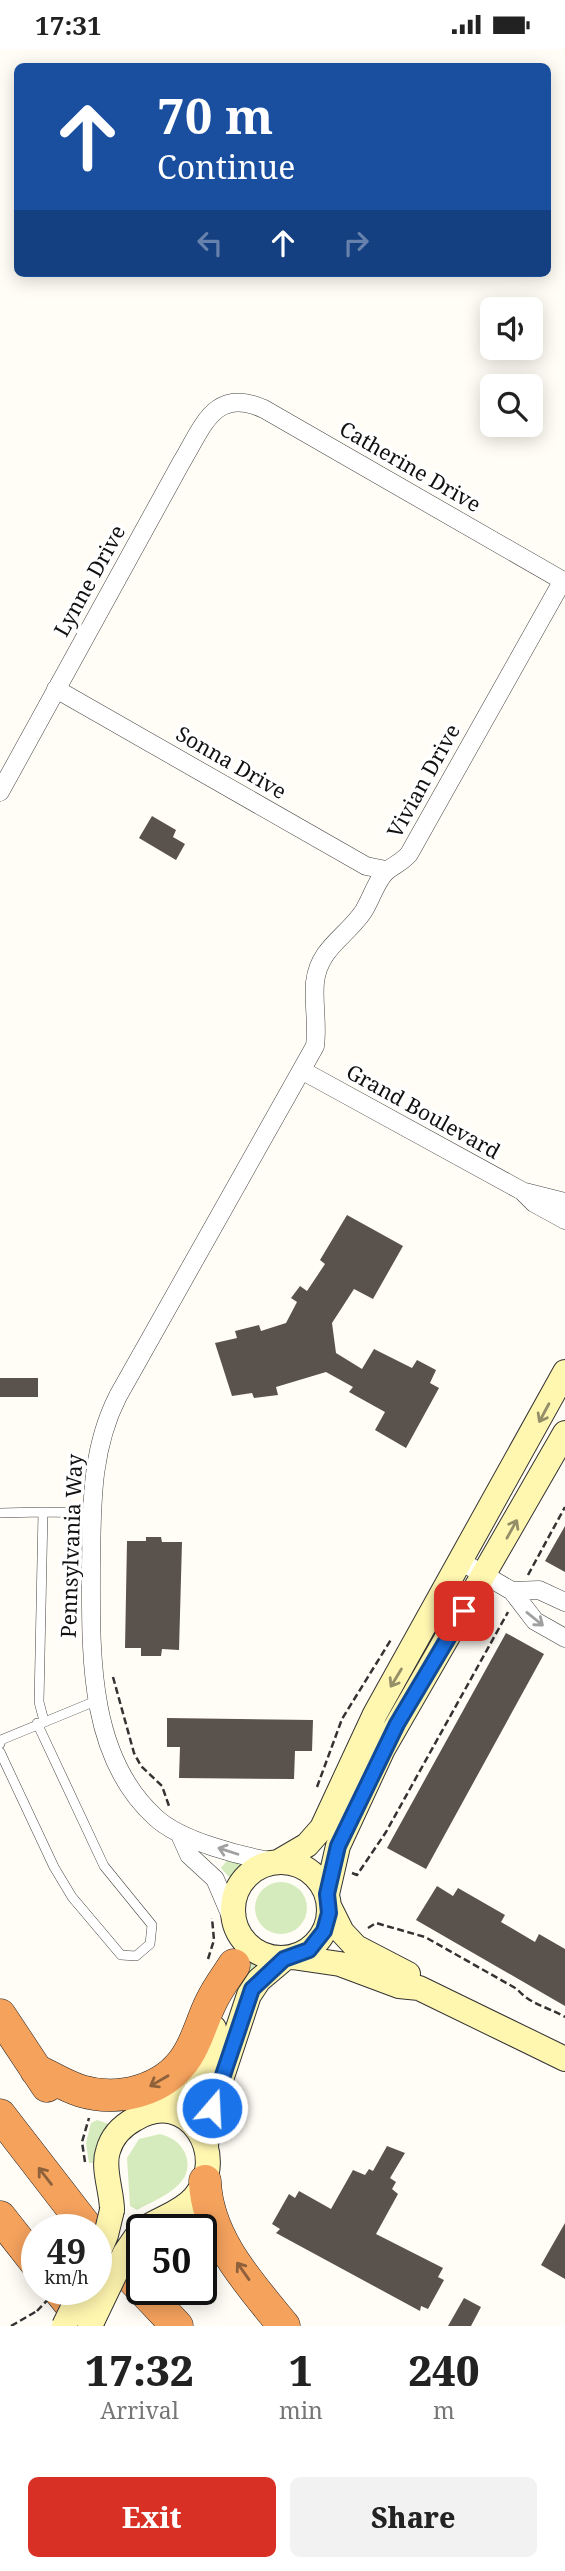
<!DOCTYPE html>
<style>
:root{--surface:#fff;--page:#f2f2f2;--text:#222;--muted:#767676;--accent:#d93025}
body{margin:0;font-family:"Noto Serif",serif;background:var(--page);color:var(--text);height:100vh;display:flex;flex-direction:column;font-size:26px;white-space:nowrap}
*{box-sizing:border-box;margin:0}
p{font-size:23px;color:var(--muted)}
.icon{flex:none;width:38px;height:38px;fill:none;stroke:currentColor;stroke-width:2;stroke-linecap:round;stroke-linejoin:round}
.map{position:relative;height:2277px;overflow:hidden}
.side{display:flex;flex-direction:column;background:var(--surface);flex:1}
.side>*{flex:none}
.banner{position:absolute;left:14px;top:14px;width:537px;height:214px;border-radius:10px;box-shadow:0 4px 18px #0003;background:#1a4fa0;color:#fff;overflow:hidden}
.controls{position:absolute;left:480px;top:248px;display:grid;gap:14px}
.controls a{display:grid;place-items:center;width:63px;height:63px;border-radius:10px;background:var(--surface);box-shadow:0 4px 18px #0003;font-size:35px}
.speed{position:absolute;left:21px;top:2165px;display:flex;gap:14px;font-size:35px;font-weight:700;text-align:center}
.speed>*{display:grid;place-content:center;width:91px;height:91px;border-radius:50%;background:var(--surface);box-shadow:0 4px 18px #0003;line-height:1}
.speed small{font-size:18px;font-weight:400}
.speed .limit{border:4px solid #111;border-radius:10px;background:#fff;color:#111}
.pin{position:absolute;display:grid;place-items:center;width:60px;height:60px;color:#fff;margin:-30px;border-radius:14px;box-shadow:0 4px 10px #0006}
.me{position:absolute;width:77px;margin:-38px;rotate:19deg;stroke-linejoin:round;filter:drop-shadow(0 0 5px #0008)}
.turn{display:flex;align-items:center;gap:24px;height:147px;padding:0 28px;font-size:32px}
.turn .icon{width:91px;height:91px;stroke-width:2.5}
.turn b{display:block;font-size:49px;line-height:60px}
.lanes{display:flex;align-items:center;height:66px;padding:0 28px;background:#0003;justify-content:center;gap:35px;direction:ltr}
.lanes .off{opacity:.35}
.eta{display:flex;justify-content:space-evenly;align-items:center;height:119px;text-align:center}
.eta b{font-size:42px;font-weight:800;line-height:49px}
.button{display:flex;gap:14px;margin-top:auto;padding:14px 28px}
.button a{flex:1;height:80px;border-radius:10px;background:var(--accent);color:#fff;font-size:28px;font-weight:800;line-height:80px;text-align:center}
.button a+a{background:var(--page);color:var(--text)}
.status{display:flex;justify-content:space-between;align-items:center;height:49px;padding:0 35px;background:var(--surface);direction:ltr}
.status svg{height:19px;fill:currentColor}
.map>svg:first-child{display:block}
.green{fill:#d5ebbd}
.building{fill:#5a524d}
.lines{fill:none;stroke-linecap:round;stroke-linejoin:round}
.service-casing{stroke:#444;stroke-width:10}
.minor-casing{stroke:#444;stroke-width:19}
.secondary-casing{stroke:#333;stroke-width:26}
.motorway-casing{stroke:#222;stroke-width:33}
.path{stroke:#333;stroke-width:2.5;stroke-dasharray:7 3.5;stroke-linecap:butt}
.service{stroke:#fff;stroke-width:9}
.minor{stroke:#fff;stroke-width:18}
.secondary{stroke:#fff6b0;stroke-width:24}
.motorway{stroke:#f5a25d;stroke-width:32}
.secondary-bridge-casing{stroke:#333;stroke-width:26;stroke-linecap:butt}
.path-bridge{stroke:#333;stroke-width:2.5;stroke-dasharray:7 3.5;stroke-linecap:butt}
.secondary-bridge{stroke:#fff6b0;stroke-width:24}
.oneway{stroke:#948f68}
.oneway2{stroke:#a0a0a0}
.oneway3{stroke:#8e613b}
.route-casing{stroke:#114b97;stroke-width:18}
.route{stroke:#1a73e8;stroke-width:12}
.labels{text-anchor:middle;stroke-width:7;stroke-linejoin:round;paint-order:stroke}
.street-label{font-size:21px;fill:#111;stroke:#fff}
</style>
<div class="status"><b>17:31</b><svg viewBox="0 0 49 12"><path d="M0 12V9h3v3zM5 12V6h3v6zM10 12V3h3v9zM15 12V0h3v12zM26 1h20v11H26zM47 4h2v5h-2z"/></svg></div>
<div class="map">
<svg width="565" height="2277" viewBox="0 0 565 2277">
<rect width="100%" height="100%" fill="#fffdf5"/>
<path class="green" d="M228,1810L241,1815L230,1829L221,1819Z
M255 1859a26 26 0 1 1 52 0a26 26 0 1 1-52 0Z
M248,1908L258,1915L198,2066L188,2059L199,2048L207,2031Z
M97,2071L109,2075L94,2114H89L86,2094L91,2074Z
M160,2085C171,2088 180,2093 185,2104C198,2136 158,2149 137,2161L130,2157L127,2109L139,2090Z"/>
<path class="building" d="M152,767L176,781L173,788L185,795L176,811L139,789Z
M347,1166L403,1197L373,1250L354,1240L332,1274L336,1304L362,1320L374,1300L412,1319L417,1311L436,1321L430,1334L439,1339L406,1399L375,1381L385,1363L349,1343L353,1338L326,1323L276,1338L278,1346L254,1349L252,1344L232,1347L215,1294L237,1289L235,1282L259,1276L261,1282L286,1274L297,1253L291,1249L300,1237L307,1242L325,1215L320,1211Z
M0,1329H38V1348H0Z
M565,1477V1523L545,1512Z
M146,1488H161L162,1493H182L179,1601L162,1600L161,1607H141V1599H125L127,1492H146Z
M506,1584L544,1605L426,1820L387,1799Z
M167,1669L313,1671L312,1702H295L294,1730L179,1729L180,1698H167Z
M437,1837L453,1847L458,1839L505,1866L501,1873L535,1893L539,1885L565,1900V1957L416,1871Z
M387,2097L405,2104L390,2129L396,2133L392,2140L398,2145L376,2185L443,2219L438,2228L444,2231L428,2260L421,2257L420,2262L276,2184L280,2180L272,2175L289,2145L295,2149L299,2142L331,2160L353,2121L365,2126L369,2120L373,2122Z
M565,2174V2230L541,2216Z
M464,2249L481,2258L471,2277H448Z"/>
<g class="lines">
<g class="service-casing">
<path id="service" d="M0,1464L43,1463
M44,1672L39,1653L43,1463L92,1464
M0,1695L1,1691L98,1651
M0,1703L54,1818L72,1848L121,1906L136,1907L150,1895L152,1876L104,1817L37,1674"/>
</g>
<g class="minor-casing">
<path id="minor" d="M56,640L366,817L386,821
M0,743L181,414C203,378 214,337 264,360L565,533
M303,1022L522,1142L534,1154L565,1171
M525,1143L565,1153
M462,1513L512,1542L535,1572L565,1589
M512,1542L539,1541L565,1553
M181,1788L189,1806L215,1830L233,1872
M277,1813C243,1808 180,1792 155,1768C87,1706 91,1602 91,1518C92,1458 90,1402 118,1347L315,997C318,975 313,954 315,933C319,899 346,888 363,863C371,851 377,829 388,821C396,815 402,813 409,805L563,531"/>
</g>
<g class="secondary-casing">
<path id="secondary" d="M233 1861a48 48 0 1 1 96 0a48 48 0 1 1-96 0Z
M278,1813L307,1796L322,1779L375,1665L565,1323
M327,1845L338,1797L383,1700L565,1384
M329,1857L342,1883L356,1898L408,1925
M292,1908L340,1915L399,1937L419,1939L565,2010
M163,2061C196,2042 203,2014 214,1979
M206,2097L209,2067L249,1946L259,1931L284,1910
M112,2161C112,2142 102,2119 108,2102C112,2087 122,2077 135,2070C188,2037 231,2108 194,2149C181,2164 160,2169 144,2180"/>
</g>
<g class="motorway-casing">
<path id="motorway" d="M0,1966L47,2037
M36,2021C51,2028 65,2037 81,2042C118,2053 165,2042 187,2007C198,1990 202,1971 211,1953C217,1940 226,1928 234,1916
M0,2066L88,2180
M205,2132C207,2189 249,2234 284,2277
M0,2168L37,2215
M100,2195L142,2240
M58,2240L88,2277
M142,2240L177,2277"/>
</g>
<path class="path" d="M528,1526L565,1458
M113,1628L134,1704L141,1717L162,1737L169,1757
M317,1738L342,1670L392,1589
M352,1824L357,1826L386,1783L508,1563
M368,1879L376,1874L425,1888L517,1940C531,1956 546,1957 565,1968
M208,1910L214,1891L212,1869
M85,2113L82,2093L89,2069
M11,2277L37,2262"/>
<use href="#service" class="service"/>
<use href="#minor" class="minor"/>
<use href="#secondary" class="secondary"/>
<use href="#motorway" class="motorway"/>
<g class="secondary-bridge-casing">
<path id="secondary-bridge" d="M96,2209L106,2186L112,2161
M64,2277L82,2240
M90,2277L125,2204L138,2185"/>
</g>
<path class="path-bridge" d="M37,2262L58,2240"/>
<use href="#secondary-bridge" class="secondary-bridge"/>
</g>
<defs><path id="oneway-shaft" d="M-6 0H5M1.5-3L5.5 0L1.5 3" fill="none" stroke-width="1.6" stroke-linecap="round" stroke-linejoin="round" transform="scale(1.75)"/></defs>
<g class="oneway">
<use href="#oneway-shaft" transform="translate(544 1364) rotate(118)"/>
<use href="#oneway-shaft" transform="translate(512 1480) rotate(-61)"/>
<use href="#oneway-shaft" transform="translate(396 1629) rotate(121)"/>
</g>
<g class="oneway2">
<use href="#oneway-shaft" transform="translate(535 1570) rotate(39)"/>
<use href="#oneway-shaft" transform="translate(228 1802) rotate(-162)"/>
</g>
<g class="oneway3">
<use href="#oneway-shaft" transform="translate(159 2032) rotate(150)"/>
<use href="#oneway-shaft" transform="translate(45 2127) rotate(-128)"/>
<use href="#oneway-shaft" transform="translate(243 2222) rotate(-125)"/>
</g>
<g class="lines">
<g class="route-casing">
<path id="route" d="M212,2059L252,1940L284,1910L309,1901L324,1882L329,1864L327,1845L338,1797L397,1675L464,1562"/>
</g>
<use href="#route" class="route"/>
</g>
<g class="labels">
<g class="street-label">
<text transform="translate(410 418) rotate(30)" y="7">Catherine Drive</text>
<text transform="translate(90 532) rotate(-61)" y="7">Lynne Drive</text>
<text transform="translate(231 714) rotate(30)" y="7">Sonna Drive</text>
<text transform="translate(424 732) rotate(-61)" y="7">Vivian Drive</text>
<text transform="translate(423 1063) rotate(29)" y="7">Grand Boulevard</text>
<text transform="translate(72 1497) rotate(-88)" y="7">Pennsylvania Way</text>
</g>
</g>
</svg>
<div class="controls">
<a><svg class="icon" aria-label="sound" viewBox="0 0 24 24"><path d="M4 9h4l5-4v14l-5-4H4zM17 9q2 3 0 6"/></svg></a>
<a><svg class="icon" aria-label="search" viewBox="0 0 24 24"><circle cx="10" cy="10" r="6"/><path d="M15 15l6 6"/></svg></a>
</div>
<div class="speed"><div>49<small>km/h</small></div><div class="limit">50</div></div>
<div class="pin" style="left:464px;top:1562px;background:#d93025"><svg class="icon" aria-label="arrive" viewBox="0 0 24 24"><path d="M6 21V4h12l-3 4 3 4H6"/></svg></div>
<svg class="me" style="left:212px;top:2059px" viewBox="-20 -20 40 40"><circle r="17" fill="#1a73e8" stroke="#fff" stroke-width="3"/><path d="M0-11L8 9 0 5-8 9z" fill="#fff"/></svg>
<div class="banner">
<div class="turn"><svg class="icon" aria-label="ahead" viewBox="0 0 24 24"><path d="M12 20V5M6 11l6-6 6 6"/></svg><div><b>70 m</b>Continue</div></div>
<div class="lanes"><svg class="icon off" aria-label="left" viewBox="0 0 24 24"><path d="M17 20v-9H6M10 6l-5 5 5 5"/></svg><svg class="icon" aria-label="ahead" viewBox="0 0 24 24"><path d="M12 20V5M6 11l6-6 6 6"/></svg><svg class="icon off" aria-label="right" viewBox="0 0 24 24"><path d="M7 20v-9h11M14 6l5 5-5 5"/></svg></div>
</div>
</div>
<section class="side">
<div class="eta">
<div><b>17:32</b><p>Arrival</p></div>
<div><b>1</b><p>min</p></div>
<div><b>240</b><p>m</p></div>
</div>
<div class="button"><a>Exit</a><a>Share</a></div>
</section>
